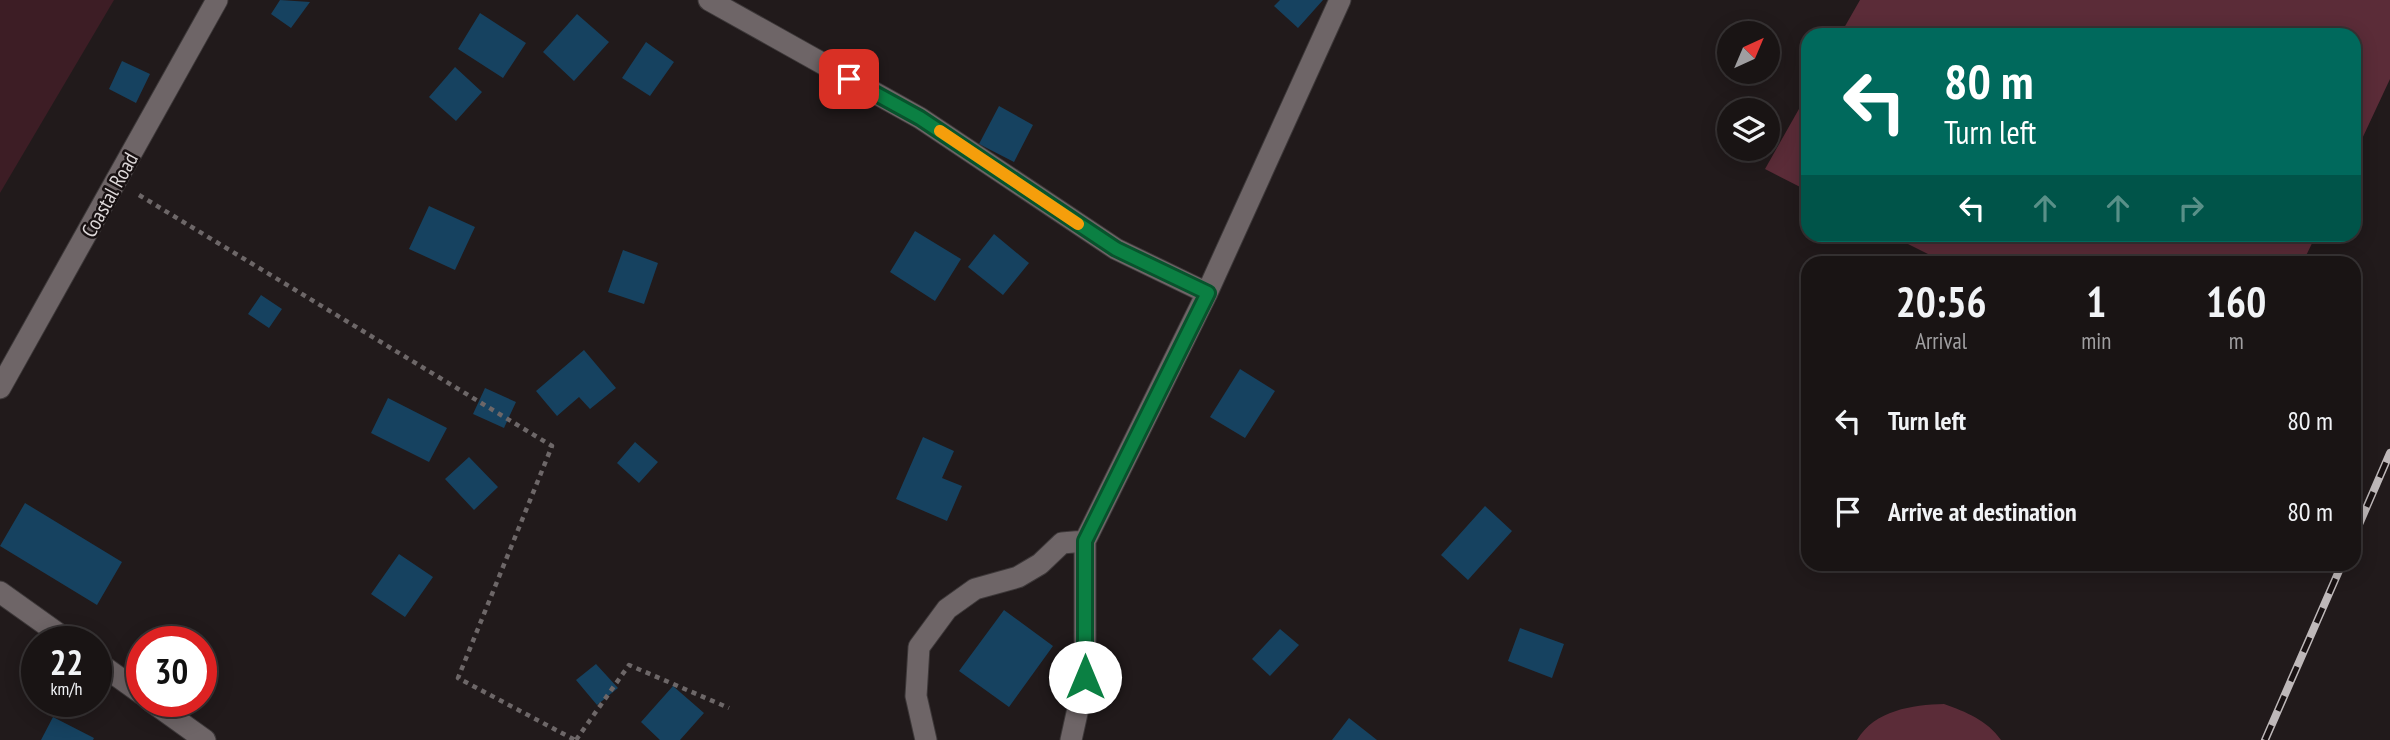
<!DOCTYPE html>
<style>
:root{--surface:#191414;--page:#221d1d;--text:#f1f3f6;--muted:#9f9ea0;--line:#373334}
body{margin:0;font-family:"PT Sans Narrow",sans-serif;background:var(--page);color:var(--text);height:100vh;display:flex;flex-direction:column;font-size:26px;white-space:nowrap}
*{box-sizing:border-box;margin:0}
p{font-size:23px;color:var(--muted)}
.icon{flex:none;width:38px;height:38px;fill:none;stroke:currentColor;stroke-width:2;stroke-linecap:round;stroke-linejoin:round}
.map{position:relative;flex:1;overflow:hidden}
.side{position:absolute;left:1801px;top:256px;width:560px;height:315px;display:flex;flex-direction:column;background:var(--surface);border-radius:21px;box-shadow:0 4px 18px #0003,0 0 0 2px var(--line)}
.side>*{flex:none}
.top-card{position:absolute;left:1801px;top:28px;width:560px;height:214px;border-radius:21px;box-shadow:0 4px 18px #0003,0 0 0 2px var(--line);background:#00695c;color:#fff;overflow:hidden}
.needle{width:46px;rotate:44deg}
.buttons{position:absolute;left:1717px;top:21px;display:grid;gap:14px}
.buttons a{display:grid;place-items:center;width:63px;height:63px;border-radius:50%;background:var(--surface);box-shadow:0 4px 18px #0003,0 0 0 2px var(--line);font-size:35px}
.speed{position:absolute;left:21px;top:626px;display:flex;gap:14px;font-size:35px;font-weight:700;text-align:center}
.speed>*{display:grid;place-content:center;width:91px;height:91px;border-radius:50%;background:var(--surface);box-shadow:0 4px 18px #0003,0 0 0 2px var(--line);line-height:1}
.speed small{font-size:18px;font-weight:400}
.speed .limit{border:10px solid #d22;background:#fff;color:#111}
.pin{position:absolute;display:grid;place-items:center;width:60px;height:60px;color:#fff;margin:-30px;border-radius:14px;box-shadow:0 4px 10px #0006}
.me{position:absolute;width:77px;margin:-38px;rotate:0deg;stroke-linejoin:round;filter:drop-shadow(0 0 5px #0008)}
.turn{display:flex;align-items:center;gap:24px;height:147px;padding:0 28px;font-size:32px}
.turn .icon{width:91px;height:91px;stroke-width:2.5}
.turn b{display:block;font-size:49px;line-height:60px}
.lanes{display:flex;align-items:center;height:66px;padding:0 28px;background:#0003;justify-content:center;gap:35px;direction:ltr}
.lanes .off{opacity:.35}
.eta{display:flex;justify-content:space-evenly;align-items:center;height:119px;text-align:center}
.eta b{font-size:42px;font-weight:800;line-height:49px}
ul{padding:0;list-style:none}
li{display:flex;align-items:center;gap:21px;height:91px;padding:0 28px}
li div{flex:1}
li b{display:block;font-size:26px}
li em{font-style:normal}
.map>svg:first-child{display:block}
.green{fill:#3d1d25}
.water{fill:#5b2c38}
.building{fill:#164260}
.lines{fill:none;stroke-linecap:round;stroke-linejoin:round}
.minor-casing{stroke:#3d3839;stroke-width:23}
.secondary-casing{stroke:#3d3839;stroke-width:23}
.path{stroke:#6d6768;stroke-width:4.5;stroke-dasharray:5 5;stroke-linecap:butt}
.minor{stroke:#6e6567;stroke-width:21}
.secondary{stroke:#6e6567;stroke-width:21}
.rail-casing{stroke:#beb8b9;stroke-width:8}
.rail{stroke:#181112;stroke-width:5;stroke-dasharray:16;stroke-linecap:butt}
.route-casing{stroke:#07532c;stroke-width:18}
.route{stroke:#0b8043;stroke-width:12}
.slow{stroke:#f59e0b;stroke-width:12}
.labels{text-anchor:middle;stroke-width:5;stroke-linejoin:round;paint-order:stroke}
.street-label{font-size:21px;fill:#ddd8d9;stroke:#181112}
</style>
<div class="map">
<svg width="2390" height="740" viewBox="0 0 2390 740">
<rect width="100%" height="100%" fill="#211a1b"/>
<path class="green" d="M0,0H114L0,193Z"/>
<path class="water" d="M1860,0H2390V79L2354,156V35H1840Z
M1808,93V191L1765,169Z
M1890,235L2316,234V235L2303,262H1944Z
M1944,704C1966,712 1987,720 2001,740H1857C1875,710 1912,705 1944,704Z"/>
<path class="building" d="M280,0L310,2L291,28L271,14Z
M1280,0H1323L1298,28L1274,6Z
M480,13L526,43L503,78L458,49Z
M577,14L609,42L574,81L543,52Z
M646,42L674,62L650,96L622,78Z
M122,61L150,74L136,103L109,89Z
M455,67L482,92L456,121L429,97Z
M999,106L1033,125L1014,162L979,144Z
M429,206L475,227L455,270L409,249Z
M915,231L961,259L935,301L890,272Z
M994,234L1029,263L1003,295L968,267Z
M623,250L658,263L644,304L608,292Z
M261,295L282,309L269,328L248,314Z
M584,350L616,388L590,409L579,397L557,416L536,391Z
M1240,369L1275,391L1245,438L1210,417Z
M485,388L516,402L504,428L473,414Z
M388,398L447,428L429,462L371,433Z
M923,437L954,451L942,478L962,486L947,521L896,499Z
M635,442L658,462L639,483L617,463Z
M469,457L498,487L474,510L445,479Z
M25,503L122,562L97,605L0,546Z
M1485,506L1512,531L1468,580L1441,555Z
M399,554L433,577L405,617L371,594Z
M1004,610L1053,646L1009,707L959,671Z
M1520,628L1564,644L1552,678L1508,661Z
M1280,629L1299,645L1270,676L1252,659Z
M596,664L618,688L597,705L576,680Z
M673,686L704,713L680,740H660L641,722Z
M53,717L94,738L93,740H41Z
M1349,718L1377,740H1332Z"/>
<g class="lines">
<g class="minor-casing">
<path id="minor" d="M709,0L920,118L1116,249L1207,293
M0,592L70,642
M96,661L142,694
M152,702L205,740
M926,740L916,696L919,647L947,609L975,589L1018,577L1040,564L1062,543L1085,541L1207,293L1340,0
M1071,740L1085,677V541"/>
</g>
<g class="secondary-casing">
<path id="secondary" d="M0,388L217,0"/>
</g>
<path class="path" d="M139,195L552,446L458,678L575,740
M576,740L629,665L729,708"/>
<use href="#minor" class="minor"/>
<use href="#secondary" class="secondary"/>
<g class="rail-casing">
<path id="rail" d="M2354,536L2390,453
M2265,740L2342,564"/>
</g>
<use href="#rail" class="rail"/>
</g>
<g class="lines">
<g class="route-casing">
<path id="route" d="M849,79L920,118L1116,249L1208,293L1085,541V677"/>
</g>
<use href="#route" class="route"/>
<path class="slow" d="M940,131L1078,224"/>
</g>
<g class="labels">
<g class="street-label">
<text transform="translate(110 195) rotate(-61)" y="7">Coastal Road</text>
</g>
</g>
</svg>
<div class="buttons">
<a><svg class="needle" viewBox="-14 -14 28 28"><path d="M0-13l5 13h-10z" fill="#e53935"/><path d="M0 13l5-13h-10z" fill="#9f9ea0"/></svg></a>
<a><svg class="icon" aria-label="layers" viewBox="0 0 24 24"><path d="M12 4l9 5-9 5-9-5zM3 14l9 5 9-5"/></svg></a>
</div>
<div class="speed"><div>22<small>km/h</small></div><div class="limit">30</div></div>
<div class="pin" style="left:849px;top:79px;background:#d93025"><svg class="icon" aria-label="arrive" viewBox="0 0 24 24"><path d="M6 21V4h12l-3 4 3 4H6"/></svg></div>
<svg class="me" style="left:1085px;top:677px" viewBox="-20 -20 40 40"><circle r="19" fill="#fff"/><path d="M0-13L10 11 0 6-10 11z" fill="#0b8043"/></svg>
<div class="top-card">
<div class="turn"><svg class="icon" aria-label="left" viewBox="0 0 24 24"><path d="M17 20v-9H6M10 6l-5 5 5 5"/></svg><div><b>80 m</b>Turn left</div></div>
<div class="lanes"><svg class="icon" aria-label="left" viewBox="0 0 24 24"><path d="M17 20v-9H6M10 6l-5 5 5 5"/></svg><svg class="icon off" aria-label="ahead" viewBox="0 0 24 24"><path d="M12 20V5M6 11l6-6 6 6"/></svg><svg class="icon off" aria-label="ahead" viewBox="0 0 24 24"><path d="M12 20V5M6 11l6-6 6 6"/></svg><svg class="icon off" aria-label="right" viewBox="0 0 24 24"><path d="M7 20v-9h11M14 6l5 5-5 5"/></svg></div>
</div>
<section class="side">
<div class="eta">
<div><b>20:56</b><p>Arrival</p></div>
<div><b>1</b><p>min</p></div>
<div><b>160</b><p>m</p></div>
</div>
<ul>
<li><svg class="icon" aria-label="left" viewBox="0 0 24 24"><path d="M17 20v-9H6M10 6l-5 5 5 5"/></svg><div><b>Turn left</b></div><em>80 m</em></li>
<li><svg class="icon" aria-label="arrive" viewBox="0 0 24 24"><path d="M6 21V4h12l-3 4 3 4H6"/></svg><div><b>Arrive at destination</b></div><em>80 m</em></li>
</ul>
</section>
</div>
